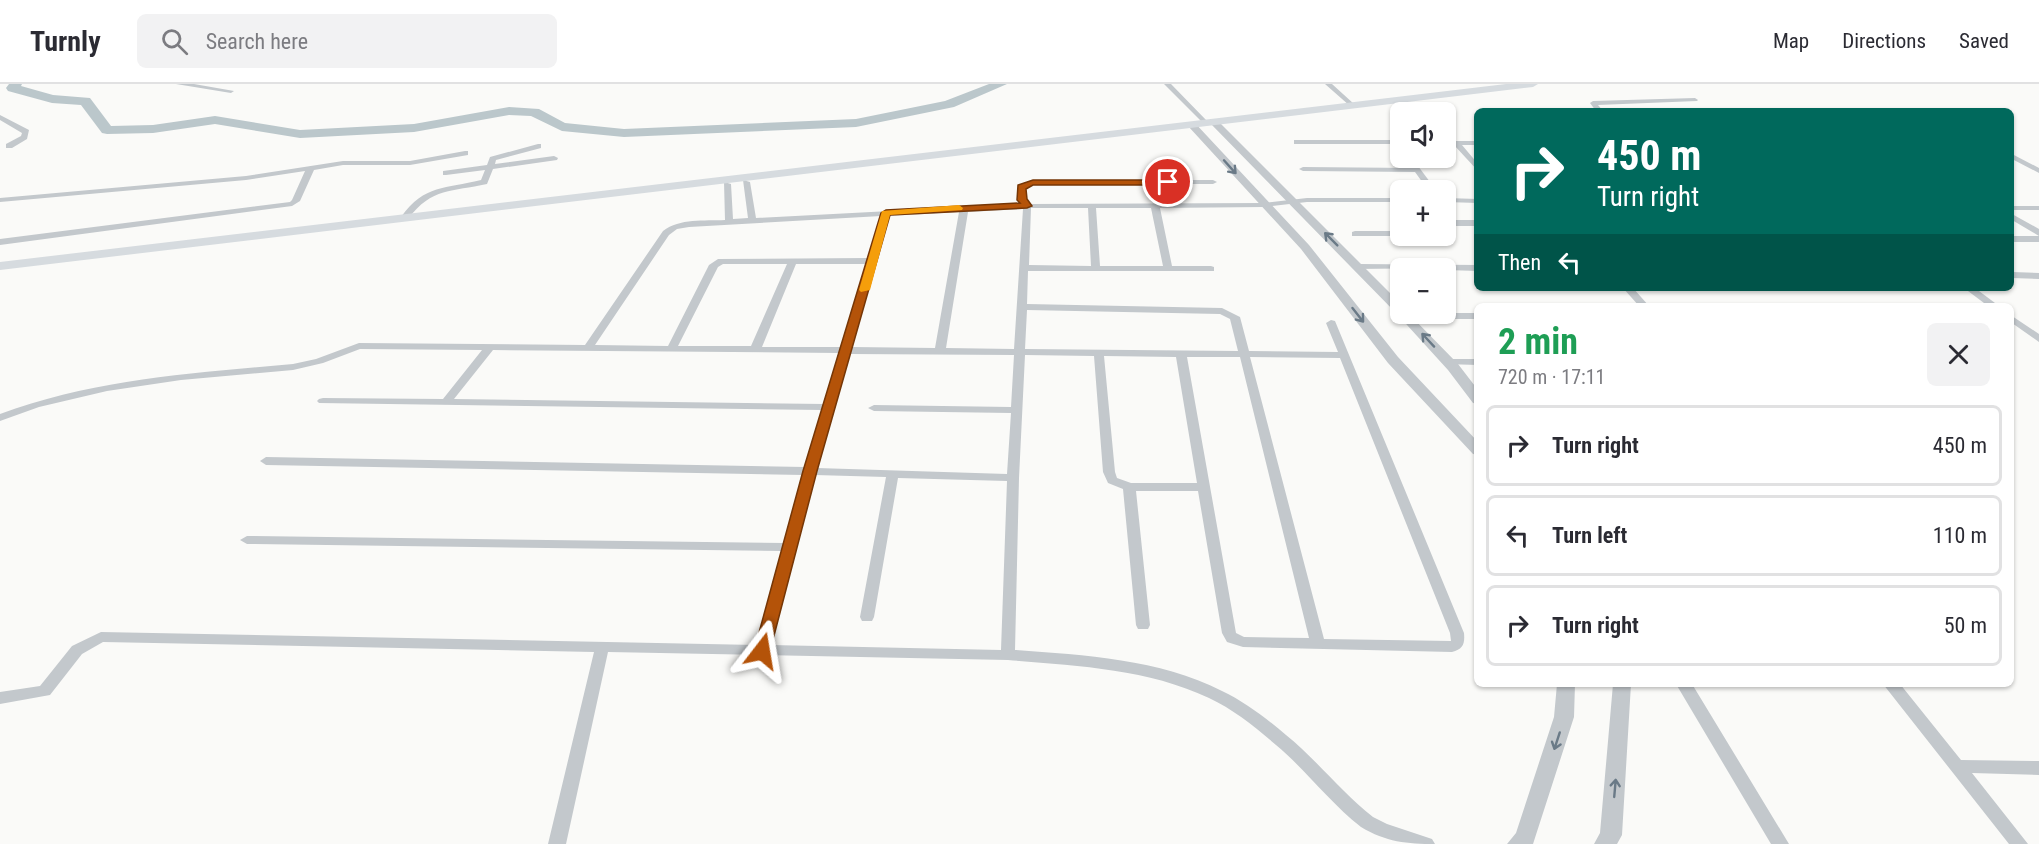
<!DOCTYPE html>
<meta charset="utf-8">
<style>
:root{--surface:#fff;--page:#f2f2f3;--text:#2b2b33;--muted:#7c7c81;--line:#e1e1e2}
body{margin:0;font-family:"Roboto Condensed",sans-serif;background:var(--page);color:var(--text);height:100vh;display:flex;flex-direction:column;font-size:22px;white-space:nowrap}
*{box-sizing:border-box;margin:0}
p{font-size:20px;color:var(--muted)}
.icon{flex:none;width:33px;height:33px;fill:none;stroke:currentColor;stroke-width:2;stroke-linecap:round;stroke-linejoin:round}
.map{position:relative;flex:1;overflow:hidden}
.details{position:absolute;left:1474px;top:219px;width:540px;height:384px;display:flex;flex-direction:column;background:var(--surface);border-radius:9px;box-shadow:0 2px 4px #0004}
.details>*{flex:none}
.guide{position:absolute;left:1474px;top:24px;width:540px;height:183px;border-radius:9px;box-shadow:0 2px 4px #0004;background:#00695c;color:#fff;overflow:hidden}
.controls{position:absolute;left:1390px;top:18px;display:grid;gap:12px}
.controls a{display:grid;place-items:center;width:66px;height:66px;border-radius:9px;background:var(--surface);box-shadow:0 2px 4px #0004;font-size:30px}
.pin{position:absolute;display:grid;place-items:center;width:51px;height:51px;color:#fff;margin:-26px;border:3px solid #fff;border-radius:50%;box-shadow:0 2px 6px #0007}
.me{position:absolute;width:66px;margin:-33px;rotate:14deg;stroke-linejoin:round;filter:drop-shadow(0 0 4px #0008)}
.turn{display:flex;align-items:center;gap:21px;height:126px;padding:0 24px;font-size:27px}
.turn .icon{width:78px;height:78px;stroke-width:2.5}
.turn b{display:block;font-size:42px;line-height:51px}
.then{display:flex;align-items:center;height:57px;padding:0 24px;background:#0003;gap:12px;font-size:22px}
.round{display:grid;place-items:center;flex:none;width:63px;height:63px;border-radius:9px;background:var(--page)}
.headline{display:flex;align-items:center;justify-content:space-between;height:102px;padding:0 24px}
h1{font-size:36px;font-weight:700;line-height:45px;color:#1e9e55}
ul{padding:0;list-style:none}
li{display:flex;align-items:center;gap:18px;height:81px;margin:0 12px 9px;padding:0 12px;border:3px solid var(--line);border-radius:9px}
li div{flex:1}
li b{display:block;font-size:22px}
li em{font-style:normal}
header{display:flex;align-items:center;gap:36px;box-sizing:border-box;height:84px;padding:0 30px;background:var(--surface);border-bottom:2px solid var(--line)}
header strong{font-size:28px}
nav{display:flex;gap:33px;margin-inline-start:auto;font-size:21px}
.search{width:420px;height:54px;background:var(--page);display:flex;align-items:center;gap:15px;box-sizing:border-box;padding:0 21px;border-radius:9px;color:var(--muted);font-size:22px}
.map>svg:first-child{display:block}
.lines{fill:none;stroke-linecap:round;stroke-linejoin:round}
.river{fill:#bbc7cb;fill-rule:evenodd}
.minor{fill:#c3c8cc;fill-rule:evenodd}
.tertiary{fill:#c3c8cc;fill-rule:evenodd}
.primary{fill:#d6dbdf;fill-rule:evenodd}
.oneway{stroke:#6a7a87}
.route{fill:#b45309;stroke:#753606;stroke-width:1.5}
.slow{fill:#f59e0b}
</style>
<header>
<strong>Turnly</strong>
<div class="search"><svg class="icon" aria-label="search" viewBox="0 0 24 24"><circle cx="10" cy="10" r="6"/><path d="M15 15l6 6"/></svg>Search here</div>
<nav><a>Map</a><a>Directions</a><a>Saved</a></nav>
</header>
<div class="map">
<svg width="2039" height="760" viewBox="0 0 2039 760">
<rect width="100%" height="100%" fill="#fafaf8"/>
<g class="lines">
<path class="river" d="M9,0H22L21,2L53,11L90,14L111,42L153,41L215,32L300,46L414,40L509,23L539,25L565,39L624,45L856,35L945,17L989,0H1007L954,23L856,43L624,53L562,47L531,32L509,31L414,48L300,54L215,40L153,49L107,50L102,49L81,21L52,19L8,7L6,4Z"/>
<path class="minor" d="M176,0H194L234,7L231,9Z
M1164,0H1171L1207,37V39H1203Z
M1325,0H1332L1354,20V22H1350Z
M1695,14L1698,16L1697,17L1598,21L1603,27H1596L1590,19L1593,17Z
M0,31L29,46L27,55L12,64H6V60L21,52L22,49L0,36Z
M1294,56H1401V60H1294Z
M1446,57H1478V61H1462L1478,80V87L1454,61H1446Z
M538,60H541V64L496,76L495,80L554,72L558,74L557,76L493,85L487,100C452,108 432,103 408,135L401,133C425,100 445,105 481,96L485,86L446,91H443V87L487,81L490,73Z
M465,67H468V71L410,81H343L314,86L300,117L292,122L0,161V155L290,118L292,116L305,87L246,96L0,118V114L246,92L343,77H410Z
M2012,70L2039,84V89L2012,75Z
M1405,74H1412L1436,106H1428L1415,88L1303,87L1299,85L1303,83L1412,84Z
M743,96L750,98L756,134L1021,120L1018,116V101L1033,96H1213L1217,98L1213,100H1033L1026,102V116L1029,120L1264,119L1307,114H1401V118H1307L1264,123L1160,124L1172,182H1211L1214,183V187H1028L1027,220L1222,224L1240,233L1249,267L1338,268L1326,239L1331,236L1335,237L1464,549C1465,560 1463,565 1452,568L1243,563L1227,558L1222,549L1198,407H1136L1150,541L1148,545H1138L1136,541L1123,405L1108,399L1103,388L1094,272L1025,271L1019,394L1015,566C1084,571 1159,575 1222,607C1245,618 1266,634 1286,651C1317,676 1342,709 1373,733L1387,740L1432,755L1435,760C1407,760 1386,758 1361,743C1330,719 1306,686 1276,661C1255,643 1233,625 1209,614C1146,584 1075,582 1008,576L608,568L566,760H548L594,568L103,558L82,570L50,611L0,620V608L40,602L72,562L101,548L756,561L782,467L247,460L240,456L247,452L784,459L803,391L266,381L260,377L266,373L805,383L822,326L319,319L317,317L319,315L323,314L443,315L482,266L360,265L323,279L293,286L181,296L107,307L39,323L0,337V330C95,295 193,289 293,280L316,275L359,259L585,261L663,147C680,134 704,137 725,136L724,98L731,100L733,135L748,134ZM1031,124H1088L1091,182L1029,181ZM1096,124H1151L1163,182H1100ZM1023,125L1014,265L946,264L968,128ZM959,128L935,264L852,263L889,132ZM881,132L868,174L718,175L709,181L668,262L595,261L669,151L677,145L689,143ZM723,180H787L751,262H678L718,183ZM796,180H867L841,263H762ZM1027,226L1220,230L1230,235L1238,267L1025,265ZM493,266L839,269L824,320L454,315ZM850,270L1014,271L1011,323L874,321L868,324L874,327L1011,329L1007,390L817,384ZM1104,272L1176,273L1197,399H1131L1117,394L1115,388ZM1187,273H1240L1309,554L1244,553L1236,549ZM1250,273L1340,274L1450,549L1451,557L1324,555ZM815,391L886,393L860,533L862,537H872L874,533L898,394L1007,397L1001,566L771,561Z
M1446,114L1478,115V119L1446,118Z
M2012,122H2039V126H2012Z
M2012,130L2039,145V152L2012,136Z
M1446,136H1478V142H1446Z
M1355,147H1401V152H1404H1352V148Z
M2012,152H2039V158H2012Z
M1359,180L1478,181V187L1446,186V184L1356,185V181Z
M2012,188L2039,189V195L2012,194Z
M1623,204H1633L1649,222H1639Z
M1964,204H1975L1999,222H1988Z
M1446,229H1478V235H1436L1431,232L1434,230Z
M2012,232L2039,250V258L2012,239Z
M1448,275H1478V281L1444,280L1443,278Z
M1676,600H1692L1789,760H1771Z
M1883,600H1900L1961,676L2039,677V691L1972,689L2028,760H2009Z"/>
<path class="tertiary" d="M1210,35H1216L1401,220V230H1409L1458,280L1478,306V320L1473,319L1448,286L1397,230L1210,39Z
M1188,38H1194L1309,161L1398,273L1478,358V371L1473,370L1388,279L1301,165L1188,42Z
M1557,600H1575L1574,633L1533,760H1507L1516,749L1554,633Z
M1613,600H1631L1622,751L1617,760H1594L1600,749Z"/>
<path class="primary" d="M1506,0H1538L1533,3L0,186V178Z"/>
</g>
<defs><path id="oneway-shaft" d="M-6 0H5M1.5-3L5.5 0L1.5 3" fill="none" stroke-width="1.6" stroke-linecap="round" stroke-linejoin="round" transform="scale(1.5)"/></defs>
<g class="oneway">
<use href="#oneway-shaft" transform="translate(1230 83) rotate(48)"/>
<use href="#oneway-shaft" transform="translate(1331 155) rotate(-135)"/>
<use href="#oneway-shaft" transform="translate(1358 231) rotate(52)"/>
<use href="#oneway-shaft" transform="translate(1428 256) rotate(-133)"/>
<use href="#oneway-shaft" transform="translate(1557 657) rotate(108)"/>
<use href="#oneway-shaft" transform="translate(1615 704) rotate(-85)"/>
</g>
<path class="route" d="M1033,96H1168L1172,98L1168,101H1033L1026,105L1027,115L1032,122L1027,124L890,131L817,387L770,567L768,572H756L754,567L803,387L881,129L886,126L1020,119L1017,116L1018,101Z"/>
<path class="slow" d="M959,121L963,124L962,126L890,131L870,206L861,208L859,206L882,127Z"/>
</svg>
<div class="controls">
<a><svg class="icon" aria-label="sound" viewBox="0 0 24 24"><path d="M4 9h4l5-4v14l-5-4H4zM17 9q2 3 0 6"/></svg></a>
<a>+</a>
<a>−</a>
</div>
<div class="pin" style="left:1168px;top:98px;background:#d93025"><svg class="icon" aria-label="arrive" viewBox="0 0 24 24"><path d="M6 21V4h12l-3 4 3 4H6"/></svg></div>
<svg class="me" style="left:762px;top:567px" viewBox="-20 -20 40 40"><path d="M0-17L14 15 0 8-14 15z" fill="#b45309" stroke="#fff" stroke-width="4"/></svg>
<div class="guide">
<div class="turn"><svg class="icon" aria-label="right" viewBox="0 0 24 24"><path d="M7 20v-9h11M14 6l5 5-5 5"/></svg><div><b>450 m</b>Turn right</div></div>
<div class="then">Then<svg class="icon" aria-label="left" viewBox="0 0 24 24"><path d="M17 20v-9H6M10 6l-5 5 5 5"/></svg></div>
</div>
<section class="details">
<div class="headline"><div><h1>2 min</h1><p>720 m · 17:11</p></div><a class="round"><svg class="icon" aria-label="close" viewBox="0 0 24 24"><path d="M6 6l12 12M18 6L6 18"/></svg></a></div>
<ul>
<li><svg class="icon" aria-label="right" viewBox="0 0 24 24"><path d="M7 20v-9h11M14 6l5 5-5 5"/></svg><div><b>Turn right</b></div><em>450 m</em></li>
<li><svg class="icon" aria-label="left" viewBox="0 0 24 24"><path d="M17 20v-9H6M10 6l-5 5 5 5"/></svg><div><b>Turn left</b></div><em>110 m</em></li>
<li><svg class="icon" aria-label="right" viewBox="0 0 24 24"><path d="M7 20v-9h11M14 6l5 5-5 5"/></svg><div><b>Turn right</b></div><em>50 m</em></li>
</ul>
</section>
</div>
